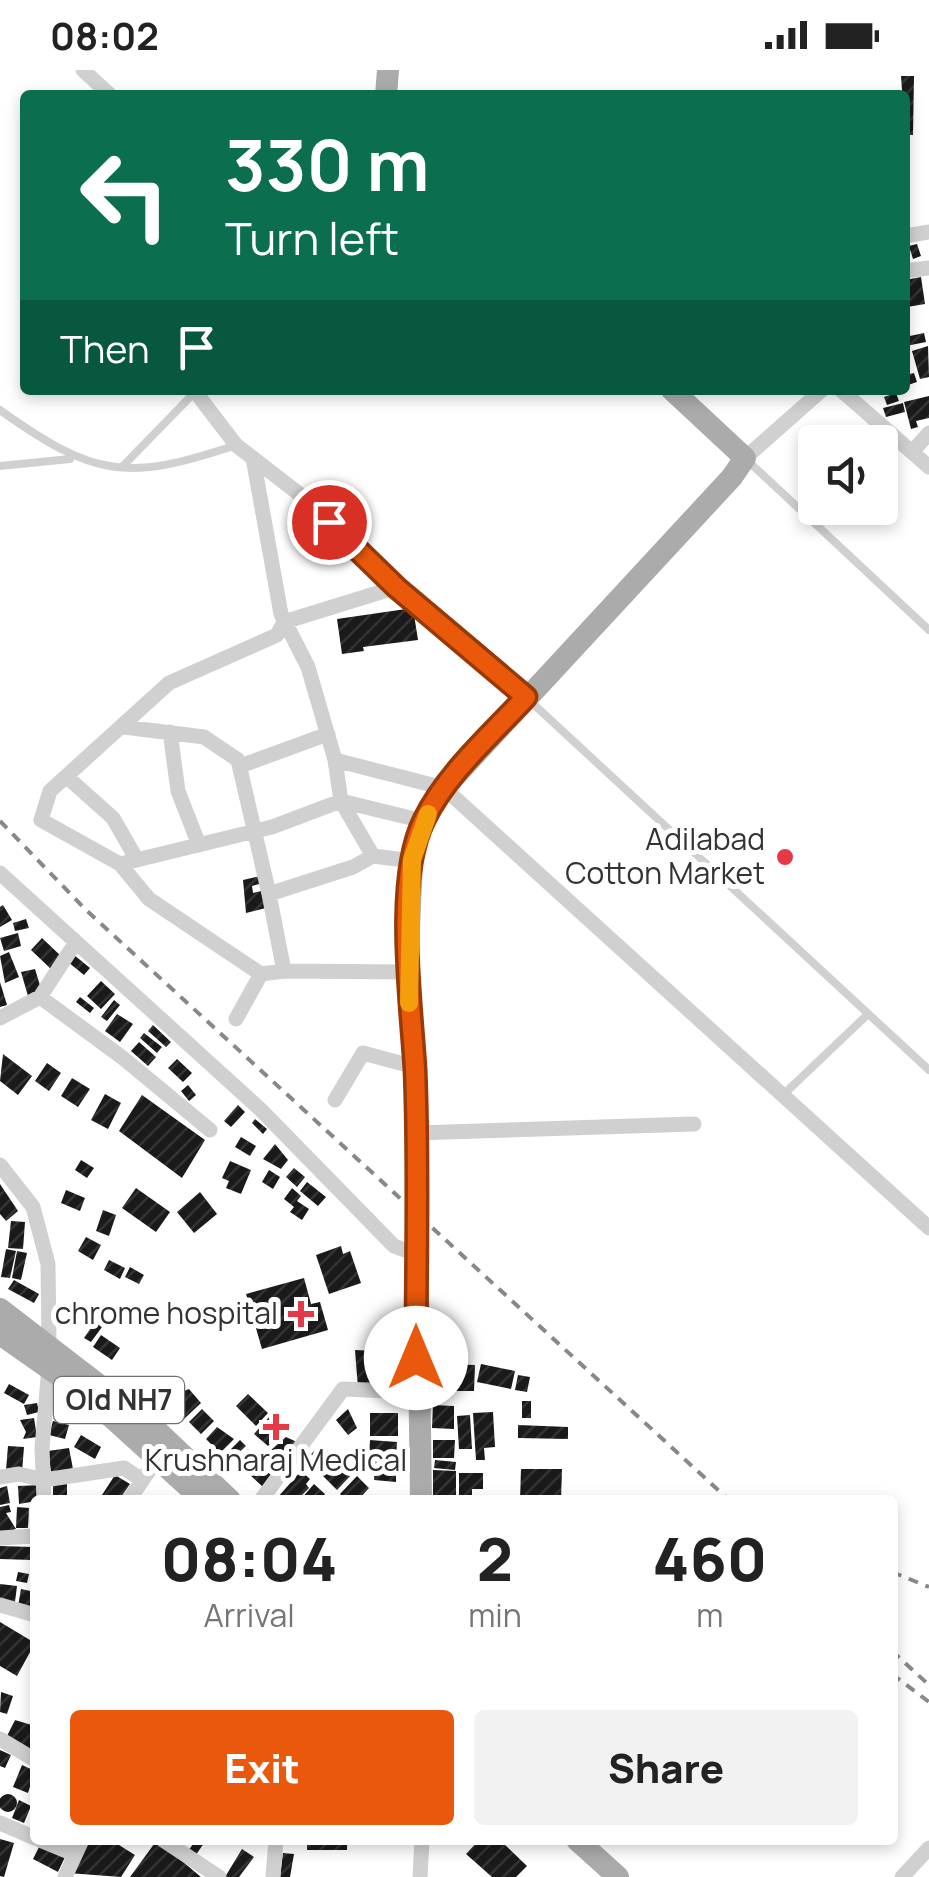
<!DOCTYPE html>
<style>
:root{--surface:#fff;--page:#f2f2f2;--text:#222;--muted:#767676;--accent:#ea580c}
body{margin:0;font-family:Manrope,sans-serif;background:var(--page);color:var(--text);height:100vh;display:flex;flex-direction:column;font-size:38px;white-space:nowrap}
*{box-sizing:border-box;margin:0}
p{font-size:32px;color:var(--muted)}
.icon{flex:none;width:55px;height:55px;fill:none;stroke:currentColor;stroke-width:2;stroke-linecap:round;stroke-linejoin:round}
.map{position:relative;flex:1;overflow:hidden}
.drawer{position:absolute;left:30px;top:1425px;width:868px;height:350px;display:flex;flex-direction:column;background:var(--surface);border-radius:10px;box-shadow:0 5px 15px #0003}
.drawer>*{flex:none}
.hud{position:absolute;left:20px;top:20px;width:890px;height:305px;border-radius:10px;box-shadow:0 5px 15px #0003;background:#0b6e4f;color:#fff;overflow:hidden}
.buttons{position:absolute;left:798px;top:355px;display:grid;gap:20px}
.buttons a{display:grid;place-items:center;width:100px;height:100px;border-radius:10px;background:var(--surface);box-shadow:0 5px 15px #0003;font-size:50px}
.pin{position:absolute;display:grid;place-items:center;width:85px;height:85px;color:#fff;margin:-42px;border:5px solid #fff;border-radius:50%;box-shadow:0 2px 10px #0007}
.me{position:absolute;width:110px;margin:-55px;rotate:0deg;stroke-linejoin:round;filter:drop-shadow(0 0 8px #0008)}
.turn{display:flex;align-items:center;gap:35px;height:210px;padding:0 40px;font-size:45px}
.turn .icon{width:130px;height:130px;stroke-width:2.5}
.turn b{display:block;font-size:70px;line-height:85px}
.then{display:flex;align-items:center;height:95px;padding:0 40px;background:#0003;gap:20px;font-size:38px}
.eta{display:flex;justify-content:space-evenly;align-items:center;height:170px;text-align:center}
.eta b{font-size:60px;font-weight:800;line-height:70px}
.cta{display:flex;gap:20px;margin-top:auto;padding:20px 40px}
.cta a{flex:1;height:115px;border-radius:10px;background:var(--accent);color:#fff;font-size:40px;font-weight:800;line-height:115px;text-align:center}
.cta a+a{background:var(--page);color:var(--text)}
.status{display:flex;justify-content:space-between;align-items:center;height:70px;padding:0 50px;background:var(--surface);direction:ltr}
.status svg{height:28px;fill:currentColor}
.map>svg:first-child{display:block}
.building{fill:url(#building-hatch)}
.lines{fill:none;stroke-linecap:round;stroke-linejoin:round}
.lane{stroke:#d0d0d0;stroke-width:8}
.street{stroke:#d0d0d0;stroke-width:15}
.primary{stroke:#ababab;stroke-width:22}
.rail{stroke:#888;stroke-width:4;stroke-dasharray:10 8;stroke-linecap:butt}
.route-casing{stroke:#983908;stroke-width:25}
.route{stroke:#ea580c;stroke-width:18}
.slow{stroke:#f59e0b;stroke-width:18}
.poi-dot{fill:#e63946;stroke:#fff;stroke-width:4}
.labels{text-anchor:middle;stroke-width:10;stroke-linejoin:round;paint-order:stroke}
.shield{fill:#fff;stroke:#707070;stroke-width:2.5}
.shield-label{font-size:28px;font-weight:bold;fill:#333}
.poi-label{font-size:30px;fill:#333;stroke:#fff;text-anchor:end}
</style>
<div class="status"><b>08:02</b><svg viewBox="0 0 49 12"><path d="M0 12V9h3v3zM5 12V6h3v6zM10 12V3h3v9zM15 12V0h3v12zM26 1h20v11H26zM47 4h2v5h-2z"/></svg></div>
<div class="map">
<svg width="929" height="1807" viewBox="0 0 929 1807">
<defs>
<pattern id="building-hatch" width="6" height="6" patternUnits="userSpaceOnUse" patternTransform="scale(2.5)"><rect width="6" height="6" fill="#1a1a1a"/><path d="M-1 1l2-2M0 6l6-6M5 7l2-2" fill="none" stroke="#333"/></pattern>
</defs>
<rect width="100%" height="100%" fill="#fff"/>
<path class="building" d="M901,6H914L913,65H905Z
M917,174L921,186L913,189L909,176Z
M921,207L925,234L907,237L905,210Z
M924,263L926,272L906,276L905,267Z
M928,276L929,307L920,309L912,281Z
M914,303L917,312L905,316V305Z
M896,323L899,331L887,335L884,327Z
M929,326V348L916,351L918,357L911,359L904,332Z
M903,333L905,342L886,347L883,338Z
M413,538L418,570L363,577L364,581L342,584L337,549Z
M261,806L262,813L252,816L253,823L261,821L266,838L246,843L243,810Z
M3,835L12,850L0,857V837Z
M26,849L29,858L15,861L13,853Z
M18,863L21,876L4,881L0,868Z
M42,868L63,888L52,900L31,880Z
M9,882L19,907L5,913L0,886Z
M74,885L90,898L84,905L68,892Z
M35,899L42,922L28,926L21,902Z
M101,911L115,924L101,939L87,926Z
M0,912L7,935L0,937Z
M80,927L94,938L90,943L76,932Z
M114,930L120,935L107,951L101,947Z
M117,944L133,954L120,972L105,961Z
M153,955L171,972L166,977L148,961Z
M144,963L162,977L157,983L140,968Z
M139,972L156,987L148,996L131,981Z
M3,984L32,1006L18,1025L0,1011Z
M177,989L192,1003L183,1012L168,998Z
M47,993L61,1003L49,1021L35,1011Z
M72,1008L90,1019L78,1037L61,1026Z
M188,1015L196,1025L189,1031L181,1021Z
M105,1024L121,1033L108,1059L91,1050Z
M142,1025L205,1070L182,1108L119,1061Z
M238,1035L245,1042L231,1057L224,1051Z
M255,1049L267,1059L263,1064L252,1053Z
M241,1067L256,1076L250,1086L235,1077Z
M275,1074L288,1090L281,1099L263,1089Z
M81,1090L94,1098L87,1108L75,1100Z
M230,1091L251,1100L241,1124L226,1118L229,1111L222,1108Z
M294,1098L305,1107L297,1117L286,1107Z
M269,1100L280,1107L273,1119L262,1112Z
M307,1112L326,1127L318,1136L300,1121Z
M0,1114L18,1141L6,1151L0,1144Z
M136,1118L170,1142L156,1162L122,1138Z
M292,1118L301,1126L297,1131L309,1139L302,1150L290,1142L294,1137L284,1129Z
M66,1120L85,1128L80,1141L61,1133Z
M200,1122L217,1144L194,1163L177,1142Z
M103,1140L116,1145L109,1166L96,1161Z
M11,1151L25,1152L23,1179L8,1178Z
M86,1167L101,1175L93,1190L78,1181Z
M341,1176L343,1184L350,1181L361,1213L329,1224L316,1185Z
M6,1179L16,1181L10,1208L1,1207Z
M17,1181L27,1183L21,1210L12,1208Z
M109,1190L125,1198L120,1209L104,1200Z
M130,1197L144,1205L139,1214L125,1207Z
M304,1208L311,1234L320,1232L328,1260L262,1279L246,1224Z
M14,1210L39,1224L34,1233L8,1219Z
M95,1252L102,1257L91,1272L84,1268Z
M101,1265L120,1278L112,1290L93,1277Z
M355,1280L396,1282L394,1320L358,1318Z
M435,1294L475,1295L474,1321H435Z
M481,1294L515,1301L511,1319L477,1312Z
M518,1305L530,1307L527,1322L515,1320Z
M9,1314L29,1325L24,1334L4,1323Z
M168,1318L174,1325L189,1319L201,1333L184,1349L161,1324Z
M248,1324L268,1343L256,1356L236,1336Z
M522,1331H531V1348H522Z
M37,1333L39,1342L27,1345L24,1335Z
M433,1335L454,1336V1359L432,1358Z
M202,1339L214,1351L201,1364L189,1352Z
M348,1339L357,1358L348,1365L336,1350Z
M493,1342L495,1377L484,1378L485,1390H476L473,1343Z
M370,1343H398V1366H370Z
M271,1345L285,1358L268,1376L254,1364Z
M470,1345L472,1379H459L457,1346Z
M34,1348L37,1367L23,1369L26,1362L20,1350Z
M53,1351L69,1355L65,1369L49,1365Z
M518,1355L568,1357V1369L518,1368Z
M217,1357L234,1369L220,1383L206,1369Z
M81,1365L101,1377L95,1389L74,1377Z
M286,1367L297,1372L280,1389L271,1380Z
M240,1370L246,1376L234,1387L229,1381Z
M370,1370L397,1372L396,1389L369,1387Z
M433,1370H455L454,1388H433Z
M321,1374L333,1385L327,1392L331,1396L337,1389L352,1404L337,1420L306,1389Z
M8,1376L24,1377L22,1402L6,1400Z
M69,1378L73,1399L51,1402L48,1381Z
M248,1379L276,1405L263,1417L235,1391Z
M365,1390L396,1392V1412L374,1410L375,1398L365,1397Z
M435,1390L456,1392L455,1400L434,1398Z
M521,1399H562L561,1430H520Z
M433,1400L456,1401V1430H433Z
M301,1401L310,1409L306,1414L309,1418L297,1430H281L278,1427Z
M459,1403H483V1419H472V1430H459Z
M115,1405L130,1414L119,1430H104L100,1428Z
M357,1406L369,1418L358,1430H346L340,1424Z
M53,1410H67V1425H53Z
M314,1414L325,1424L320,1430H300Z
M41,1415L42,1430L19,1434L18,1416Z
M7,1416L10,1433L0,1435V1418Z
M9,1435L11,1442L6,1443L16,1459L0,1463V1437Z
M17,1437L29,1438L28,1458H16Z
M0,1476L32,1477V1490L0,1489Z
M18,1502L29,1504L27,1513L16,1511Z
M0,1514L17,1516L15,1532L0,1530Z
M21,1519L35,1522V1539L18,1536Z
M0,1552L35,1573L17,1606L0,1596Z
M1,1622L13,1626L7,1644L0,1642Z
M15,1650L35,1656L30,1679L7,1666Z
M0,1680L11,1685L5,1698L0,1696Z
M22,1695L35,1701L28,1723L13,1717Z
M-1 1733a9 9 0 1 1 18 0a9 9 0 1 1-18 0Z
M19,1730L31,1736L24,1753L12,1748Z
M0,1769L14,1773L4,1807L0,1806Z
M88,1770H111L135,1785L121,1807L68,1803Z
M157,1770L201,1807H130Z
M196,1770H206L196,1785L188,1781Z
M307,1770H347V1780H307Z
M479,1770H500L527,1796L516,1807H492L466,1784Z
M40,1775L65,1787L58,1802L33,1789Z
M242,1779L254,1787L239,1807H225Z
M283,1783L294,1784L290,1807H280Z"/>
<g class="lines">
<path class="lane" d="M0,340C94,407 127,412 236,375
M748,391L929,560
M0,396L70,389
M122,397L195,322
M529,630L929,1000
M784,1024L868,944"/>
<path class="street" d="M83,0L110,25
M905,166L929,162
M905,201L929,198
M194,320L236,375L307,430L397,517L525,627
M841,320L929,397
M914,380L929,363
M253,388L281,544L308,597L335,690L341,731L373,786
M745,388L822,320
M124,657L204,667L238,690L269,824
M170,662L178,721L199,775
M335,690L444,718L929,1158
M240,696L328,664
M67,707L113,748L137,790
M120,794L41,750L50,721L169,613L277,565L284,552L397,517
M0,803L260,1039L394,1176L416,1184
M284,901L407,902
M261,904L149,829L120,794L272,757L341,731L423,751
M40,927L123,988L210,1060
M0,948L40,927L76,872
M236,949L261,904L284,901L269,824L353,797L373,786L412,791
M335,1030L363,983L415,997
M416,1063L694,1054
M0,1095L33,1137L48,1194L49,1273
M0,1407L19,1404L44,1410L124,1398L142,1410
M44,1430L42,1378L49,1297
M129,1430L158,1387
M261,1430L343,1319L416,1322
M0,1468L35,1466
M0,1535L35,1545
M0,1669L35,1690
M0,1753L35,1768
M40,1770L74,1784
M163,1770L219,1807
M65,1807L82,1770
M273,1807L276,1770
M420,1807L422,1770
M902,1807L929,1778"/>
<path class="primary" d="M386,25L388,0
M0,1239L152,1356L230,1430
M0,1264L87,1325L203,1430
M421,1430L415,997L407,902L412,791L423,751L444,718L732,407L745,388L672,320
M577,1770L618,1807"/>
<path class="rail" d="M0,751L86,840L729,1430
M892,1502L929,1517
M892,1581L929,1615
M892,1604L929,1632"/>
</g>
<g class="lines">
<g class="route-casing">
<path id="route" d="M329,452L397,518L526,627C491,665 447,703 424,750C394,810 411,932 415,999C419,1095 416,1192 416,1288"/>
</g>
<use href="#route" class="route"/>
<path class="slow" d="M409,933L412,790L428,744"/>
</g>
<g class="poi-dot">
<circle cx="785" cy="787" r="10"/>
<path d="M296 1229h10v10h10v10h-10v10h-10v-10h-10v-10h10z"/>
<path d="M271 1342h10v10h10v10h-10v10h-10v-10h-10v-10h10z"/>
</g>
<g class="labels">
<rect class="shield" x="54" y="1307" width="130" height="46" rx="8"/>
<g class="shield-label">
<text x="119" y="1340">Old NH7</text>
</g>
<g class="poi-label">
<text x="765" y="780">Adilabad<tspan x="765" dy="34">Cotton Market</tspan></text>
<text x="278" y="1254">chrome hospital</text>
<text x="276" y="1401" text-anchor="middle">Krushnaraj Medical</text>
</g>
</g>
</svg>
<div class="buttons">
<a><svg class="icon" aria-label="sound" viewBox="0 0 24 24"><path d="M4 9h4l5-4v14l-5-4H4zM17 9q2 3 0 6"/></svg></a>
</div>
<div class="pin" style="left:329px;top:452px;background:#d93025"><svg class="icon" aria-label="arrive" viewBox="0 0 24 24"><path d="M6 21V4h12l-3 4 3 4H6"/></svg></div>
<svg class="me" style="left:416px;top:1288px" viewBox="-20 -20 40 40"><circle r="19" fill="#fff"/><path d="M0-13L10 11 0 6-10 11z" fill="#ea580c"/></svg>
<div class="hud">
<div class="turn"><svg class="icon" aria-label="left" viewBox="0 0 24 24"><path d="M17 20v-9H6M10 6l-5 5 5 5"/></svg><div><b>330 m</b>Turn left</div></div>
<div class="then">Then<svg class="icon" aria-label="arrive" viewBox="0 0 24 24"><path d="M6 21V4h12l-3 4 3 4H6"/></svg></div>
</div>
<section class="drawer">
<div class="eta">
<div><b>08:04</b><p>Arrival</p></div>
<div><b>2</b><p>min</p></div>
<div><b>460</b><p>m</p></div>
</div>
<div class="cta"><a>Exit</a><a>Share</a></div>
</section>
</div>
